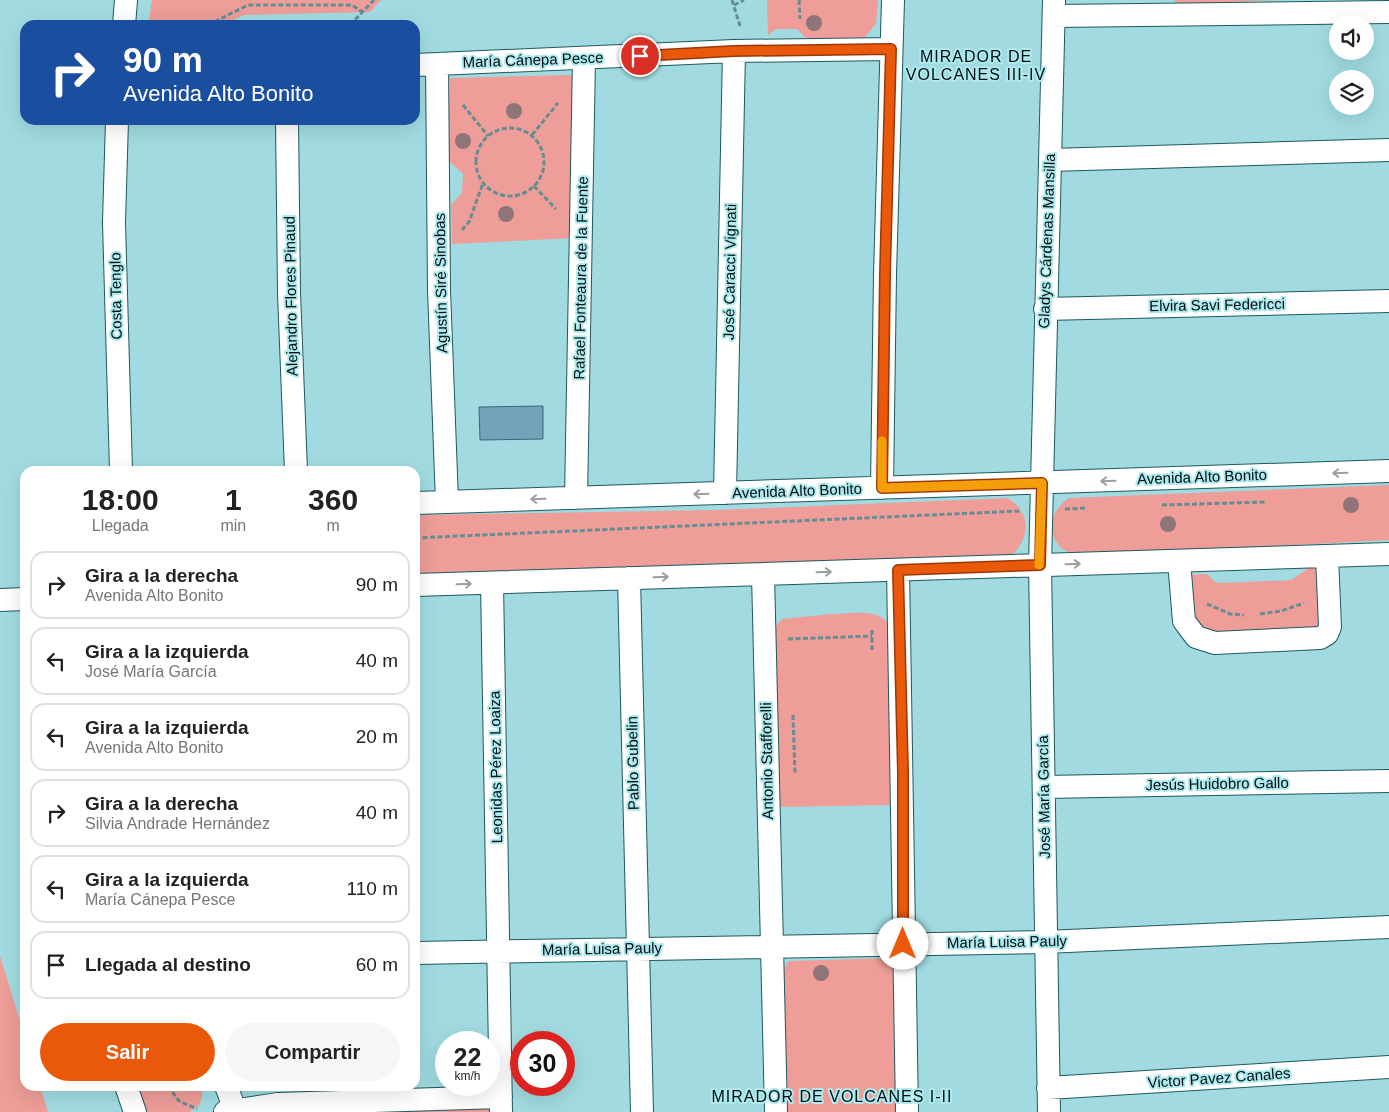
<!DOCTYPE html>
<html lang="es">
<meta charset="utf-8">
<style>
:root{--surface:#fff;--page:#f6f6f6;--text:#222;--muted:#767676;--line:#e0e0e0;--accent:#ea580c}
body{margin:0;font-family:Arial,sans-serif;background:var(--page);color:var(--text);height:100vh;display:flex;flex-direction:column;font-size:19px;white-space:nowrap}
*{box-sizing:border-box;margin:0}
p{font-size:16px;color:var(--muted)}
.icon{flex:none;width:28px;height:28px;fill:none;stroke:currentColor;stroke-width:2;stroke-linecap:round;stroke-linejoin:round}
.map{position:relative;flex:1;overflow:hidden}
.drawer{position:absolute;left:20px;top:466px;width:400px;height:625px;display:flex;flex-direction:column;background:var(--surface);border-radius:15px;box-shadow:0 5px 20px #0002}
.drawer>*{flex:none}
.top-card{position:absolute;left:20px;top:20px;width:400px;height:105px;border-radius:15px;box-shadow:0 5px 20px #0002;background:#1a4fa0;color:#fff;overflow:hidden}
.controls{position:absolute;left:1329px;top:15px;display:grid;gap:10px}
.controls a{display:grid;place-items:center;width:45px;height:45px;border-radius:50%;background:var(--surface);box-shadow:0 5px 20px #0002;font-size:25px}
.speed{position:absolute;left:435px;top:1031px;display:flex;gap:10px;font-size:25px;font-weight:700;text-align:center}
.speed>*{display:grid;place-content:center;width:65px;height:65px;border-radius:50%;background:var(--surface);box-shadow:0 5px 20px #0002;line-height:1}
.speed small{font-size:12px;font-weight:400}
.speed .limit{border:8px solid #d22;background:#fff;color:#111}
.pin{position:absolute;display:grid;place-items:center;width:42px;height:42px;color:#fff;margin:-21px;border:2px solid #fff;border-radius:50%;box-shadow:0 1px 5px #0007}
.me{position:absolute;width:55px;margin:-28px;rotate:0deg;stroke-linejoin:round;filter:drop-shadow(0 0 4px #0008)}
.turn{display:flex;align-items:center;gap:18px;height:105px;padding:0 20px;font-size:22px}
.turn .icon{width:65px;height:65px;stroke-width:2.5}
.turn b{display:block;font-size:35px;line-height:42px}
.eta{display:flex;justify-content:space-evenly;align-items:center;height:85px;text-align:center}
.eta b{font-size:30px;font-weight:700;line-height:35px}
.cta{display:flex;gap:10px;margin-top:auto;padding:10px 20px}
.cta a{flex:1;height:58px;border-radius:30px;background:var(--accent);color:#fff;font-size:20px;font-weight:700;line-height:58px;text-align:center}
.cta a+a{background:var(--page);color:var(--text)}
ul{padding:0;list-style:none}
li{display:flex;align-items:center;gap:15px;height:68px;margin:0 10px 8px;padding:0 10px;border:2px solid var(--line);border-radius:15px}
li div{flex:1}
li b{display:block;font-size:19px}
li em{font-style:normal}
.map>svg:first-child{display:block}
.green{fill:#ee9d98}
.building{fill:#71a4b6;stroke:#37687a}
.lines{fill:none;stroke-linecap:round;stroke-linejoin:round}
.minor-casing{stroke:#1e595e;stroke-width:24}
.path{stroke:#648e92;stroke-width:3;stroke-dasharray:5 2.5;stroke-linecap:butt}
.minor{stroke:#fff;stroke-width:22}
.tree{fill:#8f7478}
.oneway{stroke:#999fa0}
.route-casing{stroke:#983908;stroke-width:12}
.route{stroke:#ea580c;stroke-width:9}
.slow{stroke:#f59e0b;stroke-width:9}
.labels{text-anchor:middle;stroke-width:4;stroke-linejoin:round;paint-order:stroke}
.street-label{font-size:15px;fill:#000f11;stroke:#aee9ee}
.neighbourhood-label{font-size:16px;letter-spacing:1px;fill:#000f11;stroke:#aee9ee}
</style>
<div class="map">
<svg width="1389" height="1112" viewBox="0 0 1389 1112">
<rect width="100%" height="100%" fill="#a1dbe1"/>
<path class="green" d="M152,0H381L370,12L244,15L223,25H148Z
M767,0H878L876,24L864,38L809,41L797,29H776L768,35Z
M1175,0H1280L1175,4Z
M570,75L576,79L574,238L452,244L451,205L462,193L463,174L448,160L450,78Z
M1389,485V540L1080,556C1047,550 1042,516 1069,498Z
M1007,498C1032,511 1030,539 1011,556L415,574V515L717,510Z
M1310,567L1318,568L1323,629L1209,639L1196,629L1189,575L1207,574L1215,582L1221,583L1291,580Z
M831,614C849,614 879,607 889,625L894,805L777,807L774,628L782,619Z
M0,956L25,1037V1086H40L48,1112H0Z
M889,958L895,968L901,1112H784V968L789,961Z
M133,1086H201C204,1099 201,1106 189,1112H142Z
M488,1105L490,1112H273Z"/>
<path class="building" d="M543,406V439L480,440L479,407Z"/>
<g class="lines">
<g class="minor-casing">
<path id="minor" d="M1054,16L1389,12
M124,25L126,0
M437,64L439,290L447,502
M415,65L734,51L891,49
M117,120L114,222L121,471
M287,120L289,293L296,471
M1050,160L1389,150
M1045,309L1389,301
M882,488L885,274L893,0
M725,493L734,51
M576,498L584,59
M415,503L1389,471
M1179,561L1184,621L1196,637L1215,643L1320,638L1327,634L1330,627L1327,556
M898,570L907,1112
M763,574L776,1112
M629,578L642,1112
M492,583L501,1112
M415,585L1389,554
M0,600L25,599
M1044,787L1389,781
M415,953L1045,942L1389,927
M126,1086L135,1112
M226,1086L236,1112
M1048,1088L1389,1067
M225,1112L278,1104L501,1097
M1049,1112L1040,565L1054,0"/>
</g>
<path class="path" d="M732,0L740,26
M799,0L800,19
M734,5L744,0
M208,25L248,5H352L362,12
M350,25L374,0
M463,105L488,136
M476 162a34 34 0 1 1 68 0a34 34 0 1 1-68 0Z
M532,135L558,103
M534,186L556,209
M462,230L469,222L483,183
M22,494H25
M1162,505L1266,502
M1065,509L1086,508
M415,538L1019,511
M1207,604L1230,614L1244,615
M1260,614L1281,611L1304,603
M872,630V651
M788,639L872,636
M793,715L795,775
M168,1086L179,1101L197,1109"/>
<use href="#minor" class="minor"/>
</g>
<g class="tree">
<circle cx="814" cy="23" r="8"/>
<circle cx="514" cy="111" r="8"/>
<circle cx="463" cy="141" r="8"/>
<circle cx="506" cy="214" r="8"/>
<circle cx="1351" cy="505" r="8"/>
<circle cx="1168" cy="524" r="8"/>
<circle cx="821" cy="973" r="8"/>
</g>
<defs><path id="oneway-shaft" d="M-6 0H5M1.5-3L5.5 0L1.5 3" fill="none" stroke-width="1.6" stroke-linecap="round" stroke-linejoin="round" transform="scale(1.25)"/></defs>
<g class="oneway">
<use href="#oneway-shaft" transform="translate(1340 473) rotate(178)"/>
<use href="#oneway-shaft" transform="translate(1108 481) rotate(178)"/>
<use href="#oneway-shaft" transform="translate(701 494) rotate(178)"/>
<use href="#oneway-shaft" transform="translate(538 499) rotate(178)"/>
<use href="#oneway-shaft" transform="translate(1073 564) rotate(-2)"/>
<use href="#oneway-shaft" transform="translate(824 572) rotate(-2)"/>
<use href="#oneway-shaft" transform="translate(661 577) rotate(-2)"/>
<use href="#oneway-shaft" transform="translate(464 584) rotate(-2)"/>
</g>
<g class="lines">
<g class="route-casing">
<path id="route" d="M640,56L734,51L891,49L885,274L882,488L1042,483L1040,565L898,570L903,773V944"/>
</g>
<use href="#route" class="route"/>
<path class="slow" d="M882,441V488L1042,483L1039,565"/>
</g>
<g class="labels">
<g class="street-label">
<text transform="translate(533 60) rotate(-2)" y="5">María Cánepa Pesce</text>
<text transform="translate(1047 241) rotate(-88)" y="5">Gladys Cárdenas Mansilla</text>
<text transform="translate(730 272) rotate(-89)" y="5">José Caracci Vignati</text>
<text transform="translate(581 278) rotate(-89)" y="5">Rafael Fonteaura de la Fuente</text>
<text transform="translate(441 283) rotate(-91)" y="5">Agustín Siré Sinobas</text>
<text transform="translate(116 296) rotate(-91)" y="5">Costa Tenglo</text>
<text transform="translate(291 296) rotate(-91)" y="5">Alejandro Flores Pinaud</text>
<text transform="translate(1217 305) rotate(-1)" y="5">Elvira Savi Federicci</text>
<text transform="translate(1202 477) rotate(-2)" y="5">Avenida Alto Bonito</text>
<text transform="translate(797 491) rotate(-2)" y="5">Avenida Alto Bonito</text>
<text transform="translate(767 761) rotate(-91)" y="5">Antonio Stafforelli</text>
<text transform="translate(633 763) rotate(-91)" y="5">Pablo Gubelin</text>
<text transform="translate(496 767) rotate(-91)" y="5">Leonidas Pérez Loaiza</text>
<text transform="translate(1217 784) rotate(-1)" y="5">Jesús Huidobro Gallo</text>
<text transform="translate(1044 797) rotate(-91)" y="5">José María García</text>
<text transform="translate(1007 942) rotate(-1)" y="5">María Luisa Pauly</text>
<text transform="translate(602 949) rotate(-1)" y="5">María Luisa Pauly</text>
<text transform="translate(1219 1078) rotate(-4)" y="5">Victor Pavez Canales</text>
</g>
<g class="neighbourhood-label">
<text x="976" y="62">MIRADOR DE<tspan x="976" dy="18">VOLCANES III-IV</tspan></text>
<text x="832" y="1102">MIRADOR DE VOLCANES I-II</text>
</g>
</g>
</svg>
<div class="controls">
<a><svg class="icon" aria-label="sound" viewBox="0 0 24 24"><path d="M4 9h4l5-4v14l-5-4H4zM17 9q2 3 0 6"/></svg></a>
<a><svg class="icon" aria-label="layers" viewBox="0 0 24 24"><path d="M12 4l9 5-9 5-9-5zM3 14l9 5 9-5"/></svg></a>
</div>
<div class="speed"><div>22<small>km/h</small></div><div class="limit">30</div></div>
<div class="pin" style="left:640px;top:56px;background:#d93025"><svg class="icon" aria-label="arrive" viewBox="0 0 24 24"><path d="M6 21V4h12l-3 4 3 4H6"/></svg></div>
<svg class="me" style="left:903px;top:944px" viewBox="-20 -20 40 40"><circle r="19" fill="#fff"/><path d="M0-13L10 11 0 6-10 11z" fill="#ea580c"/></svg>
<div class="top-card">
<div class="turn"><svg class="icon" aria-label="right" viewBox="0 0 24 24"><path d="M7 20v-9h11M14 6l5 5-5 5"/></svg><div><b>90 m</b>Avenida Alto Bonito</div></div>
</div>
<section class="drawer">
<div class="eta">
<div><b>18:00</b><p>Llegada</p></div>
<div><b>1</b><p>min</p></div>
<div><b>360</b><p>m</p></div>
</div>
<ul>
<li><svg class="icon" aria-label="right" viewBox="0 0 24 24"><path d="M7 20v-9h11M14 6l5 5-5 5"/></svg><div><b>Gira a la derecha</b><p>Avenida Alto Bonito</p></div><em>90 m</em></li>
<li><svg class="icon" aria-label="left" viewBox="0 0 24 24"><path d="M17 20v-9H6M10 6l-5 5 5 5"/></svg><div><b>Gira a la izquierda</b><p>José María García</p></div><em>40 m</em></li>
<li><svg class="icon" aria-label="left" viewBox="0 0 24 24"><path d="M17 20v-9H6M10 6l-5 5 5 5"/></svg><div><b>Gira a la izquierda</b><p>Avenida Alto Bonito</p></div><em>20 m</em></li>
<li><svg class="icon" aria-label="right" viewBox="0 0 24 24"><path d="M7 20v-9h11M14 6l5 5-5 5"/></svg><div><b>Gira a la derecha</b><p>Silvia Andrade Hernández</p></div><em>40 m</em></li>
<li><svg class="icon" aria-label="left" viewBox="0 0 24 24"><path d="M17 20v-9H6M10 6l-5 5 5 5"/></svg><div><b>Gira a la izquierda</b><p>María Cánepa Pesce</p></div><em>110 m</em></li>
<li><svg class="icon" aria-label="arrive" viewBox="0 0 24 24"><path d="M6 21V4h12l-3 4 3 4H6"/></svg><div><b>Llegada al destino</b></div><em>60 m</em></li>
</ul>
<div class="cta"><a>Salir</a><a>Compartir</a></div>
</section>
</div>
